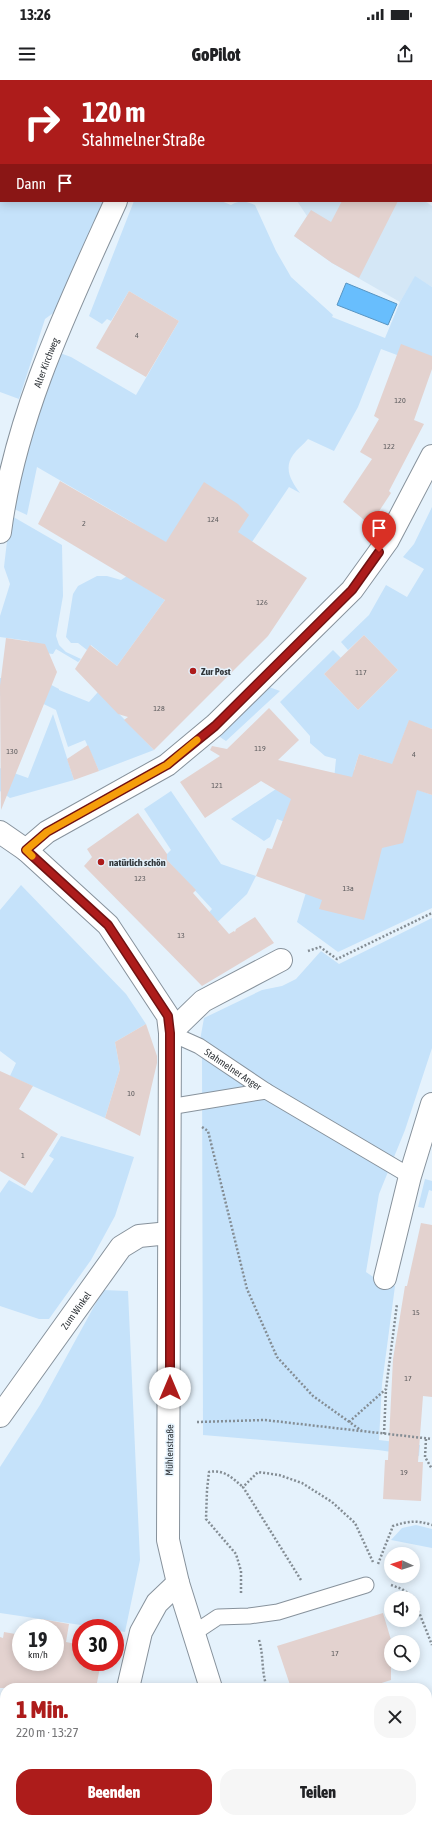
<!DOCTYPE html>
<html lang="de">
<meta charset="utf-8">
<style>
:root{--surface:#fff;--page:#f6f6f6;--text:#202124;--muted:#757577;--accent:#ad1c1b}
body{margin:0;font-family:"Asap Condensed",sans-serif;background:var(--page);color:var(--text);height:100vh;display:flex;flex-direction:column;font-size:15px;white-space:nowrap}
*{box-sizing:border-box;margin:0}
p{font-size:13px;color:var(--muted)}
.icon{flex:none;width:22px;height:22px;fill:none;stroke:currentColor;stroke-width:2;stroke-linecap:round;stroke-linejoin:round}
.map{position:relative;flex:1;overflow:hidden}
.sheet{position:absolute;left:0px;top:1603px;width:432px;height:140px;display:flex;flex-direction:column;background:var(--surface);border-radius:16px 16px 0 0;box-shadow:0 2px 10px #0003}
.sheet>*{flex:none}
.hud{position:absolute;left:0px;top:0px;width:432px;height:122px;box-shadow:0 2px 10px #0003;background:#ad1c1b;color:#fff;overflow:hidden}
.needle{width:26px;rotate:273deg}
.buttons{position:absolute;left:384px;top:1467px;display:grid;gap:8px}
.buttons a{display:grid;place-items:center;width:36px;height:36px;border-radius:50%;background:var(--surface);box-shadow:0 2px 10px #0003;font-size:20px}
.speed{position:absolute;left:12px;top:1539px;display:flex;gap:8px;font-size:20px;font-weight:700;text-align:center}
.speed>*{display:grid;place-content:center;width:52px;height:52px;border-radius:50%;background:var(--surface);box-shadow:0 2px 10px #0003;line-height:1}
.speed small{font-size:10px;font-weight:400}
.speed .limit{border:6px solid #d22;background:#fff;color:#111}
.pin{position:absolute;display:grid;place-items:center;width:34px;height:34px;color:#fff;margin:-41px -17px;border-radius:50% 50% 50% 0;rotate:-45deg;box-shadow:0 0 4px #0007}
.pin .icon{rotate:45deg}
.me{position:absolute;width:44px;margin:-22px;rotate:0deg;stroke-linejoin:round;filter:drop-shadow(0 0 3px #0008)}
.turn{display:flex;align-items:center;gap:14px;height:84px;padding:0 16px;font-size:18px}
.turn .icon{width:52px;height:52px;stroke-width:2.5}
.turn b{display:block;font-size:28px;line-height:34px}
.then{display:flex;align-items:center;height:38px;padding:0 16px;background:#0003;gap:8px;font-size:15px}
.round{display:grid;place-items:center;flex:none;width:42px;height:42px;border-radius:16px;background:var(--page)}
.summary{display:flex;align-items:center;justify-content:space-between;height:68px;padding:0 16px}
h1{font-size:24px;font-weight:800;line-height:30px;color:var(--accent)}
.action{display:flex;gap:8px;margin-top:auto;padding:8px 16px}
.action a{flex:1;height:46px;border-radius:16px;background:var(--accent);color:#fff;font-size:16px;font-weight:800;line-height:46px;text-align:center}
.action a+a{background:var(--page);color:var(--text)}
.status{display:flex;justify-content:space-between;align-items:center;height:28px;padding:0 20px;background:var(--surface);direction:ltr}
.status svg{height:11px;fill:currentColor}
header{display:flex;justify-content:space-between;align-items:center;height:52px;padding:0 16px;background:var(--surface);font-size:18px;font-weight:800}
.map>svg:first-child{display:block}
.built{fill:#d4e7f6}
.green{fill:#c5e2fa;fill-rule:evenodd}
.water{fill:#68befd;stroke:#5895c2}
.building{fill:#e3d2cf}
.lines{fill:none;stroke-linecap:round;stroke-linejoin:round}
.service-casing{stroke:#87929c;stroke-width:17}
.minor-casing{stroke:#87929c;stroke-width:24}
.path{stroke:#848d94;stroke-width:2.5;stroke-dasharray:2 2;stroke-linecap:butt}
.service{stroke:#fff;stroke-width:15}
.minor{stroke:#fff;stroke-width:22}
.route-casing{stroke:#701212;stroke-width:10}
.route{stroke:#ad1c1b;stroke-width:7}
.slow{stroke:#f59e0b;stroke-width:7}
.poi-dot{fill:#ad1c1b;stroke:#e5f2fc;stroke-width:1.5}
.labels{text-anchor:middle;stroke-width:3;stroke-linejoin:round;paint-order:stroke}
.number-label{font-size:8px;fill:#5e5d5f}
.street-label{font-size:10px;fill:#31363a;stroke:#e5f2fc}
.poi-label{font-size:10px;font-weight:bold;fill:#31363a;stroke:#e5f2fc;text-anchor:start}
</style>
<div class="status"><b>13:26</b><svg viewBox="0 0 49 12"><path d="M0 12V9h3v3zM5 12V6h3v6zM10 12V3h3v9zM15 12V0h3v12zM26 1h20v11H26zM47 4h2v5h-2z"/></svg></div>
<header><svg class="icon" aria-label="menu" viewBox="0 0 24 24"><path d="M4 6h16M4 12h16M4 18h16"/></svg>GoPilot<svg class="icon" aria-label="share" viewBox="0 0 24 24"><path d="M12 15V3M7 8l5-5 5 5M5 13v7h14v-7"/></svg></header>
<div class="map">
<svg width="432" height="1743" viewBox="0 0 432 1743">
<rect width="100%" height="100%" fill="#e5f2fc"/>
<path class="built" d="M0,0H178L1,1V19Z
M216,0H432V56L431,58V1Z
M297,121H425L432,126V207L415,197L400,222L332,183L294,156L307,136Z"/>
<path class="green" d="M0,18L1,121H109L60,228L45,239L19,319L0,312Z
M134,121H221L231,125C241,120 245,121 255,125L276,171L291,197L333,235L332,237L385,258L400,222L415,196L432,207V277L397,275L381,269L358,327L334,371L308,359C303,365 297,369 293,375C283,389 292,402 300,413L289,407L225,502L130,441L37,387L27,435L12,428L24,373L57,272L71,277L136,315L179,241L129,211L111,241L107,239L102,244L89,236Z
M432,427V649L409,641L387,698L432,715V828L338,872L297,842L331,730L336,679L325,676L310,663V656L280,622L333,570L341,578L324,594L358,630L398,590L364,555L348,570L341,562L369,535L386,505L407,517L424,489L403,477L414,464ZM359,674L382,681L377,697L354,690Z
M10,435L62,465L63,516L56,556L59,565L66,572L81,579L78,582L56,569L53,574L27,571L29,561L0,557V536L10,504L4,487Z
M97,496H107L121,500L127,496L165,520L117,586L91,565L87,570L78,563H71L66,557L73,514L78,506Z
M0,598L40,599L59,609V610L89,622L98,612L154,670L99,691L85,660L68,667L56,630L27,616H0Z
M269,607L280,611L226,661L217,655Z
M53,634L74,700L10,718L0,711V688L28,698Z
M279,707L296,718L290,744L277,739L270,757L264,761L231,739Z
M171,711L221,784L256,796L247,814L206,853L207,835L212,829L167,780V774L171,770L144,729Z
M21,805L126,914L146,944L115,962L120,989L105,1038L10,996L16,983L0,971V830Z
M432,838V968L405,1050L379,1114L366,1192L379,1201L395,1206L382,1304L379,1360L420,1365L419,1376L378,1370L203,1355L202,975L199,966L204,938L262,910L282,906L296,899L321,871L339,884Z
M61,1056L134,1077L115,1136L91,1180L49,1239H39L0,1226V1113L9,1100L32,1113L54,1079L49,1076Z
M425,1099L432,1101V1111L429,1110L424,1128L418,1127Z
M103,1210L128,1211L140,1480L125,1552L115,1550V1548H101L0,1533V1387L40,1325Z
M416,1445L432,1449V1468L391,1460L402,1448Z"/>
<path class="water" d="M346,203L397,224L388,245L337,225Z"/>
<path class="building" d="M342,121H398L359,198L332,183L294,156L311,130L331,142Z
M129,211L179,241L146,297L96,268Z
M401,264L432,276V289L414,340L424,344L389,411L391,413L370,445L343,422L372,379L360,372L379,339L374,336Z
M60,401L166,462L204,402L238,424L249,435L238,452L307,498L268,556L154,670L124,640L128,637L118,634L75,589L90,565L117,586L165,520L38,444Z
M364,555L398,590L358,630L324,594Z
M6,558L45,564L57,592L1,730L0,606Z
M269,628L299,660L278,680L352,697L359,674L392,684L409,640L432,649V715L417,710L403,763L382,768L364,840L319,829L322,820L256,796L267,768L272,769L291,719L261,701L205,738L180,702L220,676L210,670L212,666L227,669Z
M88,665L99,691L74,700L67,679Z
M138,733L167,774V780L196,810L193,813L229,854L234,851L235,852L236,849L255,837L274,863L202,906L84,786L92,777L87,769Z
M146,944L157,976V983L140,1056L105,1038L120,989L115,962Z
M0,991L33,1006L19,1029L58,1054L25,1106L0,1091Z
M421,1143L432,1145V1317L423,1316L418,1382H423L421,1421L383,1419L385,1380H388L393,1279L405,1206H407Z
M383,1533L391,1560V1600L366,1608H291L277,1566Z
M41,1539L69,1544L66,1562L81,1565V1582H101L96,1608H0V1557L3,1558L4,1552L21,1555V1582H55V1548H39Z"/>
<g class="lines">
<g class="service-casing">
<g id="service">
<path id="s1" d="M170,953L199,966L266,1011L410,1096"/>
<path d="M169,1027L266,1011"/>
<path d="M194,1553L218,1537L249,1536L278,1532L366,1505"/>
<path d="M420,1738L432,1743"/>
</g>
</g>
<g class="minor-casing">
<g id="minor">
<path d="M192,1L193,0"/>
<path id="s2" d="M0,452C15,335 68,227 116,121"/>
<path d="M0,752L26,770L108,845L168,936L170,953L168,1460L178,1503L211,1608"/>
<path d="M26,770L47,752L167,685L215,645L352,510L388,460L432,376"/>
<path d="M170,953L203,921L281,880"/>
<path d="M385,1198L410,1096L432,1024"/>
<path id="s3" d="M0,1336L121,1167L139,1156L169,1153"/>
<path d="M128,1608L141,1552L157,1523L178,1503"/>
<path d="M94,1743L95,1738"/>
<path d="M208,1743L209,1738"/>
</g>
</g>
<path class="path" d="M308,871L320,867L337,879L432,833
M202,1047L208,1051L247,1209L277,1277L313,1316L362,1351L432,1359
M197,1342L265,1340L361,1351
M349,1342L386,1309L397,1224
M384,1354L386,1309
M426,1359L425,1377L432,1389
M378,1484L393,1446C408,1441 417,1440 432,1445
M301,1500L243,1407L258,1392L279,1395L302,1403L332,1422L355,1443L373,1482
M391,1505L402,1509L413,1517L432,1565
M241,1513V1491L236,1474L206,1439L207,1410L209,1392C224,1389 232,1398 243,1407
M259,1560C264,1577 261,1590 267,1608
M427,1650L432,1646
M293,1743V1738"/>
<use href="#service" class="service"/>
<use href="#minor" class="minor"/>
</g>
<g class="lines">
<g class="route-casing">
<path id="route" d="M170,1308V953L168,936L108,845L26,770L47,752L167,685L215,646L352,510L379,472"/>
</g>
<use href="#route" class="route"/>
<path class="slow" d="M32,776L26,770L47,752L167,685L197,660"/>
</g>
<g class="poi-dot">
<circle cx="193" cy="591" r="4"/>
<circle cx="101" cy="782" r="4"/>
</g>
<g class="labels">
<g class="number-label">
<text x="137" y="258">4</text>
<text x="400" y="323">120</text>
<text x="389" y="369">122</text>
<text x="213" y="442">124</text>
<text x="84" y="446">2</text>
<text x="262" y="525">126</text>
<text x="361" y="595">117</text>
<text x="159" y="631">128</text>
<text x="260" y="671">119</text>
<text x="12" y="674">130</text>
<text x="414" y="677">4</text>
<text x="217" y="708">121</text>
<text x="140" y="801">123</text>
<text x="348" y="811">13a</text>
<text x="181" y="858">13</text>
<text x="131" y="1016">10</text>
<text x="23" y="1078">1</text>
<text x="416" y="1235">15</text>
<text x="408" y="1301">17</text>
<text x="404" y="1395">19</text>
<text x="335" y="1576">17</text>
</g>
<g class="street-label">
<text dy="4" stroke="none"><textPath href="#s2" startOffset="176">Alter Kirchweg</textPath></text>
<text dy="4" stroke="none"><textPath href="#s1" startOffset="73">Stahmelner Anger</textPath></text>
<text dy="4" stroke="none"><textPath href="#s3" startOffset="130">Zum Winkel</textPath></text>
<text transform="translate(169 1370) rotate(-89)" y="4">Mühlenstraße</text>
</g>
<g class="poi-label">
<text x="201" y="595">Zur Post</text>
<text x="109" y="786">natürlich schön</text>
</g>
</g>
</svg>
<div class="buttons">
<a><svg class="needle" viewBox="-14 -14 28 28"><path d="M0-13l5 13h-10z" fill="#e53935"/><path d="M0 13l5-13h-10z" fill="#757577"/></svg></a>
<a><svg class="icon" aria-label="sound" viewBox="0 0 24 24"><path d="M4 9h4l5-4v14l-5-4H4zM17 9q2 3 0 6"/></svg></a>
<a><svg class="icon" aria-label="search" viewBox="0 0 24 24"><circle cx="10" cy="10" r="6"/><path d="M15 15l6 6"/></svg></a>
</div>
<div class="speed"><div>19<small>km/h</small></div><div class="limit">30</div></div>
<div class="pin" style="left:379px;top:472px;background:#d93025"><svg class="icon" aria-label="arrive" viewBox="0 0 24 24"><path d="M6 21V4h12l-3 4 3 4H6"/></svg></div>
<svg class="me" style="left:170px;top:1308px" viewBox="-20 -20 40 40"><circle r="19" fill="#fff"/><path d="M0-13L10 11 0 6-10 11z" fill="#ad1c1b"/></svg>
<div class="hud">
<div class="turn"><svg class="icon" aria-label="right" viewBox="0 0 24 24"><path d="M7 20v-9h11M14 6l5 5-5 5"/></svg><div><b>120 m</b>Stahmelner Straße</div></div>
<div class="then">Dann<svg class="icon" aria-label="arrive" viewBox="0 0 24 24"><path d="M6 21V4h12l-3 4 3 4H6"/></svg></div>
</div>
<section class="sheet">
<div class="summary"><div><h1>1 Min.</h1><p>220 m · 13:27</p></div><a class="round"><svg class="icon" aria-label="close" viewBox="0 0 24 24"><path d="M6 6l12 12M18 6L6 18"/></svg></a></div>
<div class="action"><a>Beenden</a><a>Teilen</a></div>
</section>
</div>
